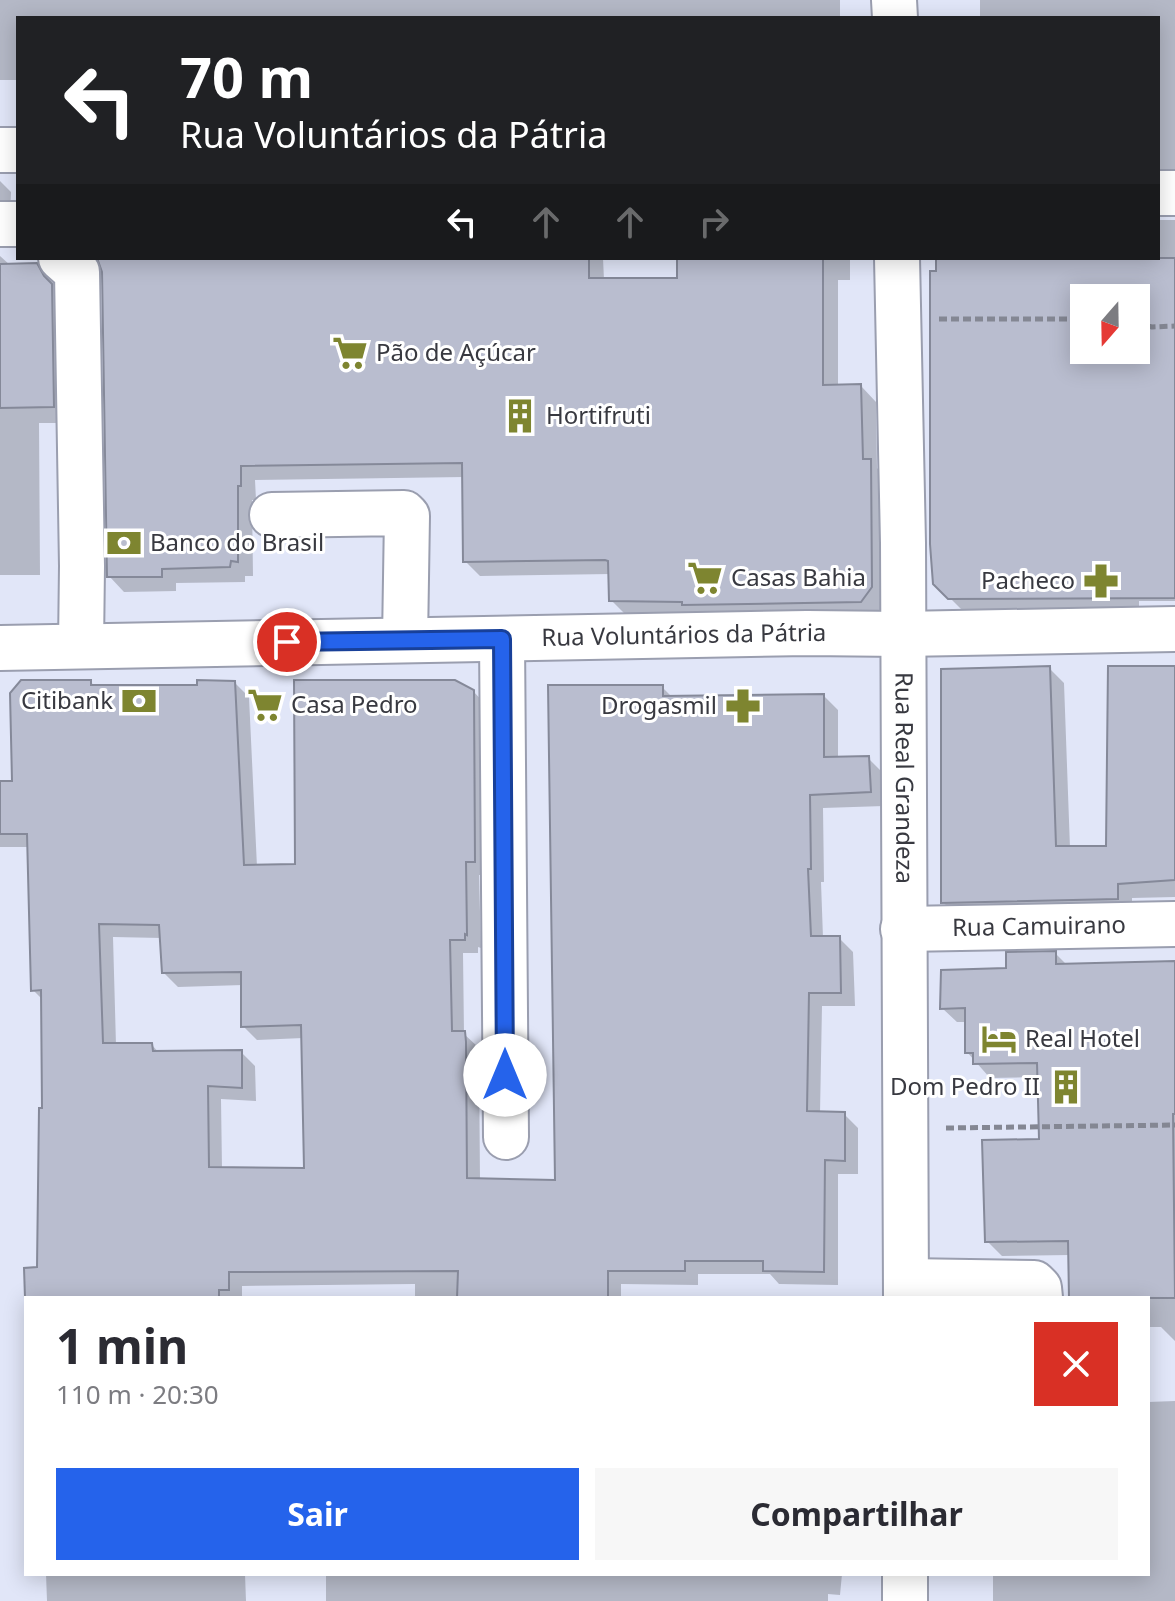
<!DOCTYPE html>
<html lang="pt">
<meta charset="utf-8">
<style>
:root{--surface:#fff;--page:#f7f7f7;--text:#2b2b33;--muted:#7c7c81;--accent:#2563eb}
body{margin:0;font-family:"Noto Sans",sans-serif;background:var(--page);color:var(--text);height:100vh;display:flex;flex-direction:column;font-size:30px;white-space:nowrap}
*{box-sizing:border-box;margin:0}
p{font-size:26px;color:var(--muted)}
.icon{flex:none;width:44px;height:44px;fill:none;stroke:currentColor;stroke-width:2;stroke-linecap:round;stroke-linejoin:round}
.map{position:relative;flex:1;overflow:hidden}
.side{position:absolute;left:24px;top:1296px;width:1126px;height:280px;display:flex;flex-direction:column;background:var(--surface);border-radius:0px;box-shadow:0 4px 20px #0003}
.side>*{flex:none}
.banner{position:absolute;left:16px;top:16px;width:1144px;height:244px;border-radius:0px;box-shadow:0 4px 20px #0003;background:#202124;color:#fff;overflow:hidden}
.needle{width:52px;rotate:200deg}
.buttons{position:absolute;left:1070px;top:284px;display:grid;gap:16px}
.buttons a{display:grid;place-items:center;width:80px;height:80px;border-radius:0px;background:var(--surface);box-shadow:0 4px 20px #0003;font-size:40px}
.pin{position:absolute;display:grid;place-items:center;width:68px;height:68px;color:#fff;margin:-34px;border:4px solid #fff;border-radius:50%;box-shadow:0 2px 8px #0007}
.me{position:absolute;width:88px;margin:-44px;rotate:0deg;stroke-linejoin:round;filter:drop-shadow(0 0 6px #0008)}
.turn{display:flex;align-items:center;gap:28px;height:168px;padding:0 32px;font-size:36px}
.turn .icon{width:104px;height:104px;stroke-width:2.5}
.turn b{display:block;font-size:56px;line-height:68px}
.lanes{display:flex;align-items:center;height:76px;padding:0 32px;background:#0003;justify-content:center;gap:40px;direction:ltr}
.lanes .off{opacity:.35}
.round{display:grid;place-items:center;flex:none;width:84px;height:84px;border-radius:0px;background:var(--page)}
.overview{display:flex;align-items:center;justify-content:space-between;height:136px;padding:0 32px}
h1{font-size:48px;font-weight:700;line-height:60px}
.primary-button{display:flex;gap:16px;margin-top:auto;padding:16px 32px}
.primary-button a{flex:1;height:92px;border-radius:0px;background:var(--accent);color:#fff;font-size:32px;font-weight:700;line-height:92px;text-align:center}
.primary-button a+a{background:var(--page);color:var(--text)}
.map>svg:first-child{display:block}
.shadow{fill:#0003;fill-rule:evenodd}
.building{fill:#b9bdcf;stroke:#858999;stroke-width:2;fill-rule:evenodd}
.lines{fill:none;stroke-linecap:round;stroke-linejoin:round}
.minor-casing{stroke:#9a9eaf;stroke-width:48}
.major-casing{stroke:#9a9eaf;stroke-width:48}
.path{stroke:#848793;stroke-width:5;stroke-dasharray:8 4;stroke-linecap:butt}
.minor{stroke:#fff;stroke-width:44}
.major{stroke:#fff;stroke-width:44}
.route-casing{stroke:#184099;stroke-width:20}
.route{stroke:#2563eb;stroke-width:14}
.labels{text-anchor:middle;stroke-width:6;stroke-linejoin:round;paint-order:stroke}
.poi-label{font-size:24px;fill:#383940;stroke:#fff;text-anchor:start}
.street-label{font-size:24px;fill:#383940;stroke:#fff}
</style>
<div class="map">
<svg width="1175" height="1601" viewBox="0 0 1175 1601">
<rect width="100%" height="100%" fill="#e1e6f8"/>
<path class="shadow" d="M0,0H840V18H18V88L17,80H0Z
M980,0H1175V180L1158,182V18H980Z
M0,181L11,192L10,216L0,221Z
M1158,220H1175V601H1139V610H962L935,583L938,258H1158ZM1084,298H1136V350H1084Z
M0,256L10,265H36L53,282L59,293L69,423H39L40,575H0Z
M100,258H603L604,280H679L678,258H850V280H838V387L861,386L876,402L877,468L885,476L886,603L876,617L626,615L611,600V574L480,576L465,561L464,477L255,480L256,500H252L253,576H245V582L176,583V591L124,592L109,576L104,271Z
M1049,668L1064,683L1070,848H1108L1175,681V897L1132,898V913L958,917L943,902Z
M91,682L95,687H199L235,683L249,697L257,867L297,866L473,691L487,706L488,875H479L481,948L478,947V953H463L464,1034L478,1047L479,1058L480,1181L557,1182L662,687L673,698L824,696L838,710V759L868,758L882,772L884,806L823,808L824,882H821L823,938H839L853,952L855,1006H822L820,1113L844,1114L858,1128V1174H838V1285L779,1284L770,1274H698V1285L621,1284V1298H415V1284L242,1286V1298H27L39,1269L44,1110L43,1000L33,990L29,847H0V783H14ZM113,937L162,938L164,973L178,987L243,985V1026L257,1040L303,1038L306,1170L222,1169L221,1099L256,1101L255,1066L241,1052L159,1053L152,1045H116Z
M1055,953L1067,965L1175,964V1341L1161,1327H1148V1298H1071L1070,1255L1002,1256L987,1241L1041,1141L1039,1077L990,1078L967,1052V1022H957L942,1008L1008,970Z
M1175,1401V1601H993V1574H1148V1402Z
M46,1574H245L246,1601H47Z
M326,1574H842L840,1595L828,1594V1601H326Z"/>
<path class="building" d="M97,258H589V278H677V258H823V385L861,384L863,459H871L872,587L861,602L682,605V602L609,601L608,561L605,560L463,562L462,463L241,466V486H238V562L231,561L230,567L162,569V577H107L102,272Z
M936,258H1175V598L948,599L933,584L930,544V271H936ZM1084,298H1136V350H1084Z
M37,263L44,276L52,284L54,407L0,408V264Z
M1050,666L1056,846H1106L1108,666H1175V880L1118,884V899L941,903V669Z
M21,680H91V685H197V680L235,681L244,865L295,864L294,680H455L474,690L475,862H466L467,935L465,934V940H450L452,1031H465L466,1042L467,1178L555,1180L548,685H663V696L824,694V757L869,756L871,792L810,795L811,869H808L811,936H840L841,993H809L807,1111L845,1112V1161L825,1160L824,1272L763,1271V1261H685V1271H608V1298H457L458,1271L229,1272V1290H219V1298H25L24,1268L37,1267L39,1108H42L41,990L31,991L27,834H0V781H12L10,693ZM99,924L159,925L162,973L241,972V1027L301,1025L304,1168L209,1167L208,1086L242,1088V1050L153,1051L152,1043H103Z
M1056,951V964L1175,961V1114H1173L1175,1298H1069L1068,1241L985,1242L982,1140L1039,1139L1037,1063L973,1064V1053H965V1008L940,1009L941,970L1006,968V952Z"/>
<g class="lines">
<g class="minor-casing">
<g id="minor">
<path d="M0,150H18"/>
<path d="M1158,193H1175"/>
<path d="M0,224H18"/>
<path d="M61,258L77,272L82,566L81,646"/>
<path d="M272,515L404,513L407,516L405,640"/>
<path d="M502,639L506,1137"/>
<path id="s1" d="M903,929L1175,924"/>
<path d="M906,1281L1034,1283L1039,1288L1040,1298"/>
</g>
</g>
<g class="major-casing">
<g id="major">
<path d="M894,0L895,18"/>
<path id="s2" d="M897,258L903,543L906,1298"/>
<path id="s3" d="M0,648L807,633L902,634L1175,629"/>
<path d="M905,1601V1574"/>
</g>
</g>
<path class="path" d="M939,319H1084
M1136,323L1152,327L1175,326
M946,1128L1175,1125"/>
<use href="#minor" class="minor"/>
<use href="#major" class="major"/>
</g>
<g class="lines">
<g class="route-casing">
<path id="route" d="M287,642L502,639L505,1075"/>
</g>
<use href="#route" class="route"/>
</g>
<defs>
<g id="supermarket-bare" transform="scale(2.76)"><path d="M-6-5.5h2.5l.6 2H6L4.5 2H-2.5L-4.4-4H-6ZM-1.5 3.2a1.3 1.3 0 1 0 .1 0ZM3 3.2a1.3 1.3 0 1 0 .1 0Z" fill="#7e8530" stroke="#fff" stroke-width="2.5" paint-order="stroke"/></g>
<g id="building-bare" transform="scale(2.76)"><path d="M-4-6H4V6H1V3H-1V6H-4ZM-2.5-4.3h1.7v1.8h-1.7ZM.8-4.3h1.7v1.8H.8ZM-2.5-1h1.7V.8h-1.7ZM.8-1h1.7V.8H.8Z" fill="#7e8530" stroke="#fff" stroke-width="2.5" paint-order="stroke"/></g>
<g id="bank-bare" transform="scale(2.76)"><path d="M-6-4H6V4H-6ZM0-2.3a2.3 2.3 0 1 0 0 4.6a2.3 2.3 0 1 0 0-4.6Z" fill="#7e8530" stroke="#fff" stroke-width="2.5" paint-order="stroke"/></g>
<g id="pharmacy-bare" transform="scale(2.76)"><path d="M-2-6h4v4h4v4h-4v4h-4v-4h-4v-4h4Z" fill="#7e8530" stroke="#fff" stroke-width="2.5" paint-order="stroke"/></g>
<g id="hotel-bare" transform="scale(2.76)"><path d="M-6-4.5h1.5V1H6V5H4.5V3h-9V5H-6ZM-4 0a1.8 1.8 0 1 1 3.6 0ZM.5 0V-2.5h3Q6-2.5 6 0Z" fill="#7e8530" stroke="#fff" stroke-width="2.5" paint-order="stroke"/></g>
</defs>
<g fill-rule="evenodd">
<use href="#supermarket-bare" x="350" y="353"/>
<use href="#building-bare" x="520" y="416"/>
<use href="#bank-bare" x="124" y="543"/>
<use href="#supermarket-bare" x="705" y="578"/>
<use href="#pharmacy-bare" x="1101" y="581"/>
<use href="#bank-bare" x="139" y="701"/>
<use href="#supermarket-bare" x="265" y="705"/>
<use href="#pharmacy-bare" x="743" y="706"/>
<use href="#hotel-bare" x="999" y="1039"/>
<use href="#building-bare" x="1066" y="1087"/>
</g>
<g class="labels">
<g class="poi-label">
<text x="376" y="361">Pão de Açúcar</text>
<text x="546" y="424">Hortifruti</text>
<text x="150" y="551">Banco do Brasil</text>
<text x="731" y="586">Casas Bahia</text>
<text x="1075" y="589" text-anchor="end">Pacheco</text>
<text x="113" y="709" text-anchor="end">Citibank</text>
<text x="291" y="713">Casa Pedro</text>
<text x="717" y="714" text-anchor="end">Drogasmil</text>
<text x="1025" y="1047">Real Hotel</text>
<text x="1040" y="1095" text-anchor="end">Dom Pedro II</text>
</g>
<g class="street-label">
<text dy="8" stroke="none"><textPath href="#s3" startOffset="684">Rua Voluntários da Pátria</textPath></text>
<text dy="8" stroke="none"><textPath href="#s2" startOffset="520">Rua Real Grandeza</textPath></text>
<text dy="8" stroke="none"><textPath href="#s1" startOffset="136">Rua Camuirano</textPath></text>
</g>
</g>
</svg>
<div class="buttons">
<a><svg class="needle" viewBox="-14 -14 28 28"><path d="M0-13l5 13h-10z" fill="#e53935"/><path d="M0 13l5-13h-10z" fill="#7c7c81"/></svg></a>
</div>
<div class="pin" style="left:287px;top:642px;background:#d93025"><svg class="icon" aria-label="arrive" viewBox="0 0 24 24"><path d="M6 21V4h12l-3 4 3 4H6"/></svg></div>
<svg class="me" style="left:505px;top:1075px" viewBox="-20 -20 40 40"><circle r="19" fill="#fff"/><path d="M0-13L10 11 0 6-10 11z" fill="#2563eb"/></svg>
<div class="banner">
<div class="turn"><svg class="icon" aria-label="left" viewBox="0 0 24 24"><path d="M17 20v-9H6M10 6l-5 5 5 5"/></svg><div><b>70 m</b>Rua Voluntários da Pátria</div></div>
<div class="lanes"><svg class="icon" aria-label="left" viewBox="0 0 24 24"><path d="M17 20v-9H6M10 6l-5 5 5 5"/></svg><svg class="icon off" aria-label="ahead" viewBox="0 0 24 24"><path d="M12 20V5M6 11l6-6 6 6"/></svg><svg class="icon off" aria-label="ahead" viewBox="0 0 24 24"><path d="M12 20V5M6 11l6-6 6 6"/></svg><svg class="icon off" aria-label="right" viewBox="0 0 24 24"><path d="M7 20v-9h11M14 6l5 5-5 5"/></svg></div>
</div>
<section class="side">
<div class="overview"><div><h1>1 min</h1><p>110 m · 20:30</p></div><a class="round" style="background:#d93025;color:#fff"><svg class="icon" aria-label="close" viewBox="0 0 24 24"><path d="M6 6l12 12M18 6L6 18"/></svg></a></div>
<div class="primary-button"><a>Sair</a><a>Compartilhar</a></div>
</section>
</div>
